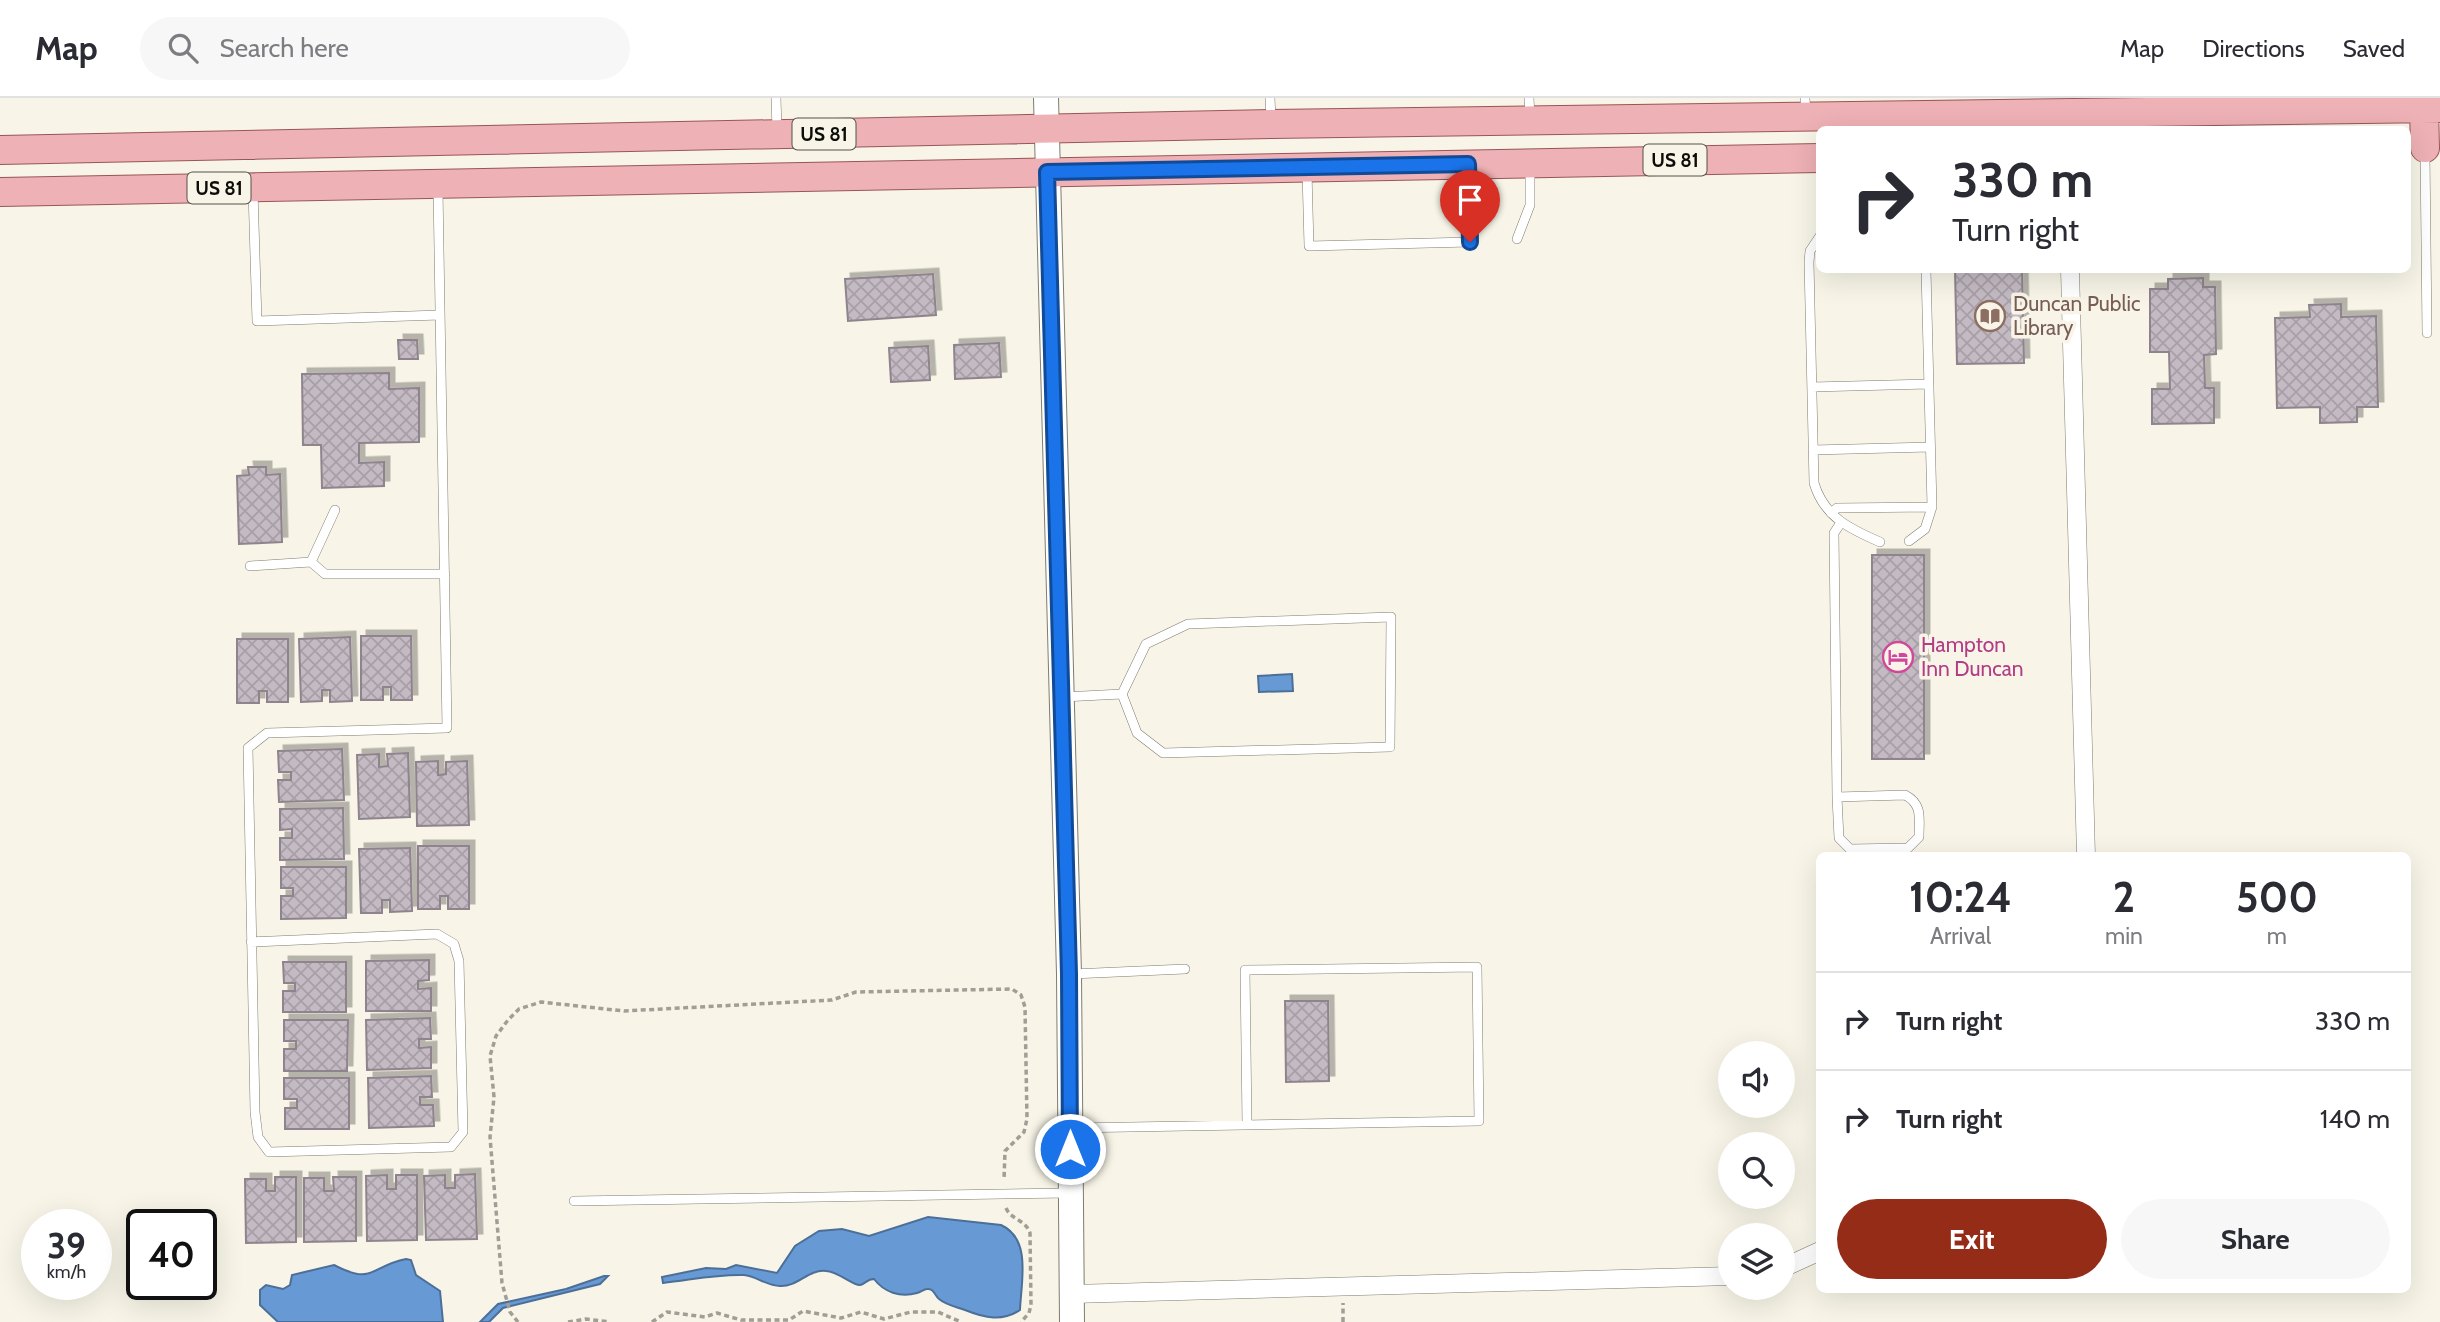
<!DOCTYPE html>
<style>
:root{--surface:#fff;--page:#f7f7f7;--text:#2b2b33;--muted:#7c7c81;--line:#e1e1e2;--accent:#952c18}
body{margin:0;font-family:Cabin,sans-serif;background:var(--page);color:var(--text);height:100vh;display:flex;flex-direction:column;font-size:26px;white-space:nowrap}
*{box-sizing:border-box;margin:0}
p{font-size:23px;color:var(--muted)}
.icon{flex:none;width:38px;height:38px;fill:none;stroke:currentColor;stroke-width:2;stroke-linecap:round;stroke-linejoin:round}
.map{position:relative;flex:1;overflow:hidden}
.drawer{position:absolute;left:1816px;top:754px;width:595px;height:441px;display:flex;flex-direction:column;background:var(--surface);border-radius:10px;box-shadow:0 7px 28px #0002}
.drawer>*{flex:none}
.guide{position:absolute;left:1816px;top:28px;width:595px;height:147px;border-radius:10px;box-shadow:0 7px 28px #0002;background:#fff;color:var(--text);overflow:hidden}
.fabs{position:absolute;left:1718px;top:943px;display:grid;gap:14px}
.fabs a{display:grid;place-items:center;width:77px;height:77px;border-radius:50%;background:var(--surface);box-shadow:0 7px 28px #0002;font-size:35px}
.speed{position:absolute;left:21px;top:1111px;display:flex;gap:14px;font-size:35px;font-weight:700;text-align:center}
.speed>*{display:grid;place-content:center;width:91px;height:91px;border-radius:50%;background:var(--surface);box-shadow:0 7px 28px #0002;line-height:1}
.speed small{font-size:18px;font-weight:400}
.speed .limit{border:4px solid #111;border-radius:10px;background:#fff;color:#111}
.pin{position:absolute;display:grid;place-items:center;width:60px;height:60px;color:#fff;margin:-72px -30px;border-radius:50% 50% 50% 0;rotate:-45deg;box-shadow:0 0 7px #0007}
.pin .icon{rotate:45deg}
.me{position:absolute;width:77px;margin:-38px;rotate:0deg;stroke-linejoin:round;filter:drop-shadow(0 0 5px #0008)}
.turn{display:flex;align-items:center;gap:24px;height:147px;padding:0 21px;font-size:32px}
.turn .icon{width:91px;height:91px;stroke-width:2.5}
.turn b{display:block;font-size:49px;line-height:60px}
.eta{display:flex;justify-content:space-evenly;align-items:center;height:119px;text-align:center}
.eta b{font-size:42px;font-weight:700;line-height:49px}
.button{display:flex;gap:14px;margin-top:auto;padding:14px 21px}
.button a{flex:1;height:80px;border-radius:42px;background:var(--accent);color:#fff;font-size:28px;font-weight:700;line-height:80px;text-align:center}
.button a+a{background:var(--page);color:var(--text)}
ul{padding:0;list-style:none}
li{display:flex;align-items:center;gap:21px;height:98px;padding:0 21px;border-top:2px solid var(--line)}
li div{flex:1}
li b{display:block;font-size:26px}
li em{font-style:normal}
header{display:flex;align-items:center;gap:42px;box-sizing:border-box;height:98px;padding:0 35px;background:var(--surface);border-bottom:2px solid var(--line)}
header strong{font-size:33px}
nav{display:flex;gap:38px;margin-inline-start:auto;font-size:24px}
.search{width:490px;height:63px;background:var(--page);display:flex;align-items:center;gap:18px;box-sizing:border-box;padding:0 24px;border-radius:38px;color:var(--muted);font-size:26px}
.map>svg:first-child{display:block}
.water{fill:#6799d5;stroke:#4c6f98;stroke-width:2}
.building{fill:url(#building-cross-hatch);stroke:#8f848d;stroke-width:2;filter:url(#shadow)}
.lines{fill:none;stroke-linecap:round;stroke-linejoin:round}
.lane-casing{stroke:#7e7c70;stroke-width:10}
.street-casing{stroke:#7e7c70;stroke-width:19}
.secondary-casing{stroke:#7e7c70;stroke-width:26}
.primary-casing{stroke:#985558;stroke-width:30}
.path{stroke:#a09e95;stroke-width:3.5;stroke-dasharray:5 3.5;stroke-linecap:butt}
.lane{stroke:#fff;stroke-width:9}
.street{stroke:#fff;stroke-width:18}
.secondary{stroke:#fff;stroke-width:24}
.primary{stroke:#eeb1b5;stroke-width:28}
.route-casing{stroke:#114b97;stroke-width:18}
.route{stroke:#1a73e8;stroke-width:12}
.labels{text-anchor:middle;stroke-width:7;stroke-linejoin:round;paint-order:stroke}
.shield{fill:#f8f5e8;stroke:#53524b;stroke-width:2}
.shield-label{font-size:19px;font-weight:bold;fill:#0c0c08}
.education-label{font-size:21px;fill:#785e54;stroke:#f8f5e8;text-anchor:start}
.hotel-label{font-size:21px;fill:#b23c85;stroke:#f8f5e8;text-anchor:start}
</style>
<header>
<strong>Map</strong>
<div class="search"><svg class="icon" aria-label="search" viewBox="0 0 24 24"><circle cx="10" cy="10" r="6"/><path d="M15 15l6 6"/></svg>Search here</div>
<nav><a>Map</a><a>Directions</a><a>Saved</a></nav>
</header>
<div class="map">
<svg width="2440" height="1224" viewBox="0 0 2440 1224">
<defs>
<pattern id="building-cross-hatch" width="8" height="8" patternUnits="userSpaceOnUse" patternTransform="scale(1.75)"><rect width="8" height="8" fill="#c4bac3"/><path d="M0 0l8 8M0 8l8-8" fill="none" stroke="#a79fa6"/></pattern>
<filter id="shadow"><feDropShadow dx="5.5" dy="-5.5" stdDeviation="0" flood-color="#0004"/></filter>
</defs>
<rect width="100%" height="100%" fill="#f8f5e8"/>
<path class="water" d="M1292,576L1293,593L1259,594L1258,578Z
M928,1119L1001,1127C1032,1141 1021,1184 1020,1212C1002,1224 985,1220 965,1212C957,1209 946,1207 939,1201C935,1198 934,1190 927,1191C924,1191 921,1194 917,1195C900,1200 884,1194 874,1181C867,1181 865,1186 860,1187C854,1188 837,1173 826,1173C808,1171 798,1189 780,1188C767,1188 756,1178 744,1177C716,1176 691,1182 663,1185L662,1179L706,1170L726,1171L736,1167L777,1175L795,1148L819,1133L842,1131L869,1138Z
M406,1161L411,1162L416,1177L440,1193L443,1224H278L260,1207V1192L266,1187L283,1191L290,1187L292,1177L334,1167C374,1188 370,1168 406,1161Z
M604,1178H608L600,1186L503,1210L489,1224H480L498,1206L566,1191Z"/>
<path class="building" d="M1955,172H2022L2024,265L1957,266Z
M933,176L936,217L848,223L845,181Z
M2203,180V189H2215L2216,256L2204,257L2205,290H2214V325L2152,326V291H2170L2169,254H2150V191H2168V181Z
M2341,206V219L2376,218L2378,309H2357V324L2320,325V309L2277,310L2275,220L2310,219L2309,207Z
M398,242H417L418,261H399Z
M999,245L1001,279L955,281L954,247Z
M928,248L930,282L891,284L889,250Z
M389,275V291L419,290V344L359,345V365L384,364V388L322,390L321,347H303L302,276Z
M248,369H266V377L280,376L282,444L239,446L237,378L249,377Z
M1872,457H1924V661H1872Z
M361,538H411L412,602H391V589H383V602H361Z
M350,539L352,603L330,604V592H322V603L301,604L299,541Z
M237,541H288V604H267V593H259V605H237Z
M342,651L344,702L279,704L278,682H291V674H279L278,653Z
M408,655L410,719L359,721L357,657L379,656V669L388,668L387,656Z
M438,663V677L446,676V664L467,663L469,727L417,728L416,664Z
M343,710L344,761L280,762V740H292V731L280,732V711Z
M418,748H469V811H448V798H440V811H418Z
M410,750L412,813L390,814V802H382V815H361L359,751Z
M281,769H346V820L281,821V798H293V790H281Z
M429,862V882L418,883V891L431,890V913H366V863Z
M283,864H346V914H283V893H295V885H284Z
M1285,903H1328L1329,983L1286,984Z
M430,920L431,941H419V950L431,949V970L367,972L366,922Z
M284,922H348L347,973H284V951H296V943H284Z
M431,978L432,999H420V1007H433L434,1028L369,1030L368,980Z
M284,980H349V1031H285V1010H297V1001H284Z
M475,1076L477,1141L426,1142L424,1078L445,1077V1090H455V1077Z
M387,1077V1091H396V1077H417V1142L367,1143L366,1078Z
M275,1079H296V1144L246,1145L245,1081H266V1093H275Z
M333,1079H356V1143L304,1144V1080H324V1093H334Z"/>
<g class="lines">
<g class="lane-casing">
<path id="lane" d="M776,0L777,31
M1270,0L1271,21
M1529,0L1530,19
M1805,0L1806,17
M2425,55L2427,235
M1307,74L1309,148L1470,144L1468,70
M253,93L257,223L440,217
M1820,138L1810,153L1809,164L1814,385C1824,419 1850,431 1880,444
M1517,141L1530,107V68
M1812,289L1929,286
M1813,352L1930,349
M335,412L311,464L325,476H445
M1831,415L1837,410L1932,409
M1909,443L1925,431L1932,409L1926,172
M250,468L311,464
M1063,599L1122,596L1146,546L1188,526L1391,519L1390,649L1163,655L1137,635L1122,596
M1837,699L1905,697C1923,706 1919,721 1919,739L1908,750L1850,751L1839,740L1837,699L1834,435L1840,426
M251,844L437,836L454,846L459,863L463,1034L451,1049L269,1054L258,1039L255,1014L248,650L267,635L447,630L438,91
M1072,876L1185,871
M1073,1030L1479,1023L1477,869L1245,872L1247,1026
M574,1103L1068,1095"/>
</g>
<g class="street-casing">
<path id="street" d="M2070,172L2086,758
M1783,1170L1820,1153
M1072,1196L1731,1178"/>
</g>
<g class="secondary-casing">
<path id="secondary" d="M1046,0L1069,876L1072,1224"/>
</g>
<g class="primary-casing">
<path id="primary" d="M2424,10L2425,50
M0,52L1271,26L2440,10
M0,94L1820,60"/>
</g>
<path class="path" d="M1006,1110C1011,1122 1025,1121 1030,1135L1031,1207L1029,1215L1021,1224
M518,1224L510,1214L502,1185L490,1039L494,999L490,958L496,938L508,922L519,911L541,904L624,913L832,902L856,894L1012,891L1021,897L1025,909L1027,1021L1024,1034L1005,1053L1004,1082
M568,1224L586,1221L610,1224
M652,1224L667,1214L705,1219L717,1215L741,1222H789L803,1213L841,1220L861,1214L884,1221L911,1214H938L961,1224
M1343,1224V1205"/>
<use href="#lane" class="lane"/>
<use href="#street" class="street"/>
<use href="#secondary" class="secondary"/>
<use href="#primary" class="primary"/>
</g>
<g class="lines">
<g class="route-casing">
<path id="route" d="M1070,1051L1069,876L1047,74L1468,66L1470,144"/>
</g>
<use href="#route" class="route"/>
</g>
<defs>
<g id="library-ring" transform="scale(1.575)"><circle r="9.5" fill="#f8f5e8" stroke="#8d6e63" stroke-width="1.5"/><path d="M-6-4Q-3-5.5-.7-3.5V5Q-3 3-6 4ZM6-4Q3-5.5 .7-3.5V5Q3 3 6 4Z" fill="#8d6e63"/></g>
<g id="hotel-ring" transform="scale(1.575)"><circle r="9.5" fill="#f8f5e8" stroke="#d1479c" stroke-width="1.5"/><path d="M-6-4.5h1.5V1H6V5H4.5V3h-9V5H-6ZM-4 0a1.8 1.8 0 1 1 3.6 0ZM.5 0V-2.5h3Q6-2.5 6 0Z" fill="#d1479c"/></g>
</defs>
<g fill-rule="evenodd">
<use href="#library-ring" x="1990" y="218"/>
<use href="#hotel-ring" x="1898" y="559"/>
</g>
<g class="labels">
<g class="shield">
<rect x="792.5" y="20.5" width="63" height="31" rx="5"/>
<rect x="1643.5" y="46.5" width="63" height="31" rx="5"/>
<rect x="187.5" y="74.5" width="63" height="31" rx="5"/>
</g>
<g class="shield-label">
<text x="824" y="43">US 81</text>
<text x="1675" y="69">US 81</text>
<text x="219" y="97">US 81</text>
</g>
<g class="education-label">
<text x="2013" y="213">Duncan Public<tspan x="2013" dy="24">Library</tspan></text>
</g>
<g class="hotel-label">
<text x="1921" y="554">Hampton<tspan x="1921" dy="24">Inn Duncan</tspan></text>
</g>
</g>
</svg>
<div class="fabs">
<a><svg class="icon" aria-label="sound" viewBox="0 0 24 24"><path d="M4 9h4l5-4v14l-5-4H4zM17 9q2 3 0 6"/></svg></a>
<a><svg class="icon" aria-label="search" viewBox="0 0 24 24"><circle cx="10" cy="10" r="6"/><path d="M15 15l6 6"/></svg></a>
<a><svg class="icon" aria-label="layers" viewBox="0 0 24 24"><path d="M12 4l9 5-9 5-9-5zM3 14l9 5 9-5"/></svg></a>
</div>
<div class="speed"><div>39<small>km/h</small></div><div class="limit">40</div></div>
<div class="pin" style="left:1470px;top:144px;background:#d93025"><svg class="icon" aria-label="arrive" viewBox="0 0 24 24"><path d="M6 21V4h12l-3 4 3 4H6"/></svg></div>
<svg class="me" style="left:1070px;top:1051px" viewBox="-20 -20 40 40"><circle r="17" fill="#1a73e8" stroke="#fff" stroke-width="3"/><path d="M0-11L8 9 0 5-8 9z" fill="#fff"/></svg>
<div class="guide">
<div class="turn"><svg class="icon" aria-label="right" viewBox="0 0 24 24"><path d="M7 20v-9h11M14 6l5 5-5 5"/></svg><div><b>330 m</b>Turn right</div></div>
</div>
<section class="drawer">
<div class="eta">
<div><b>10:24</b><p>Arrival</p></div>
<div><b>2</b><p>min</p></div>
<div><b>500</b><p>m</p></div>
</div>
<ul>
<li><svg class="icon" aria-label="right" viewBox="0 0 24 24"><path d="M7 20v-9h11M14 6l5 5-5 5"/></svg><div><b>Turn right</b></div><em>330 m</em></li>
<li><svg class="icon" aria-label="right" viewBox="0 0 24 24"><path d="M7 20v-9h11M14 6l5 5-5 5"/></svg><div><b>Turn right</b></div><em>140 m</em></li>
</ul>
<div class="button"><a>Exit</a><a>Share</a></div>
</section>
</div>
